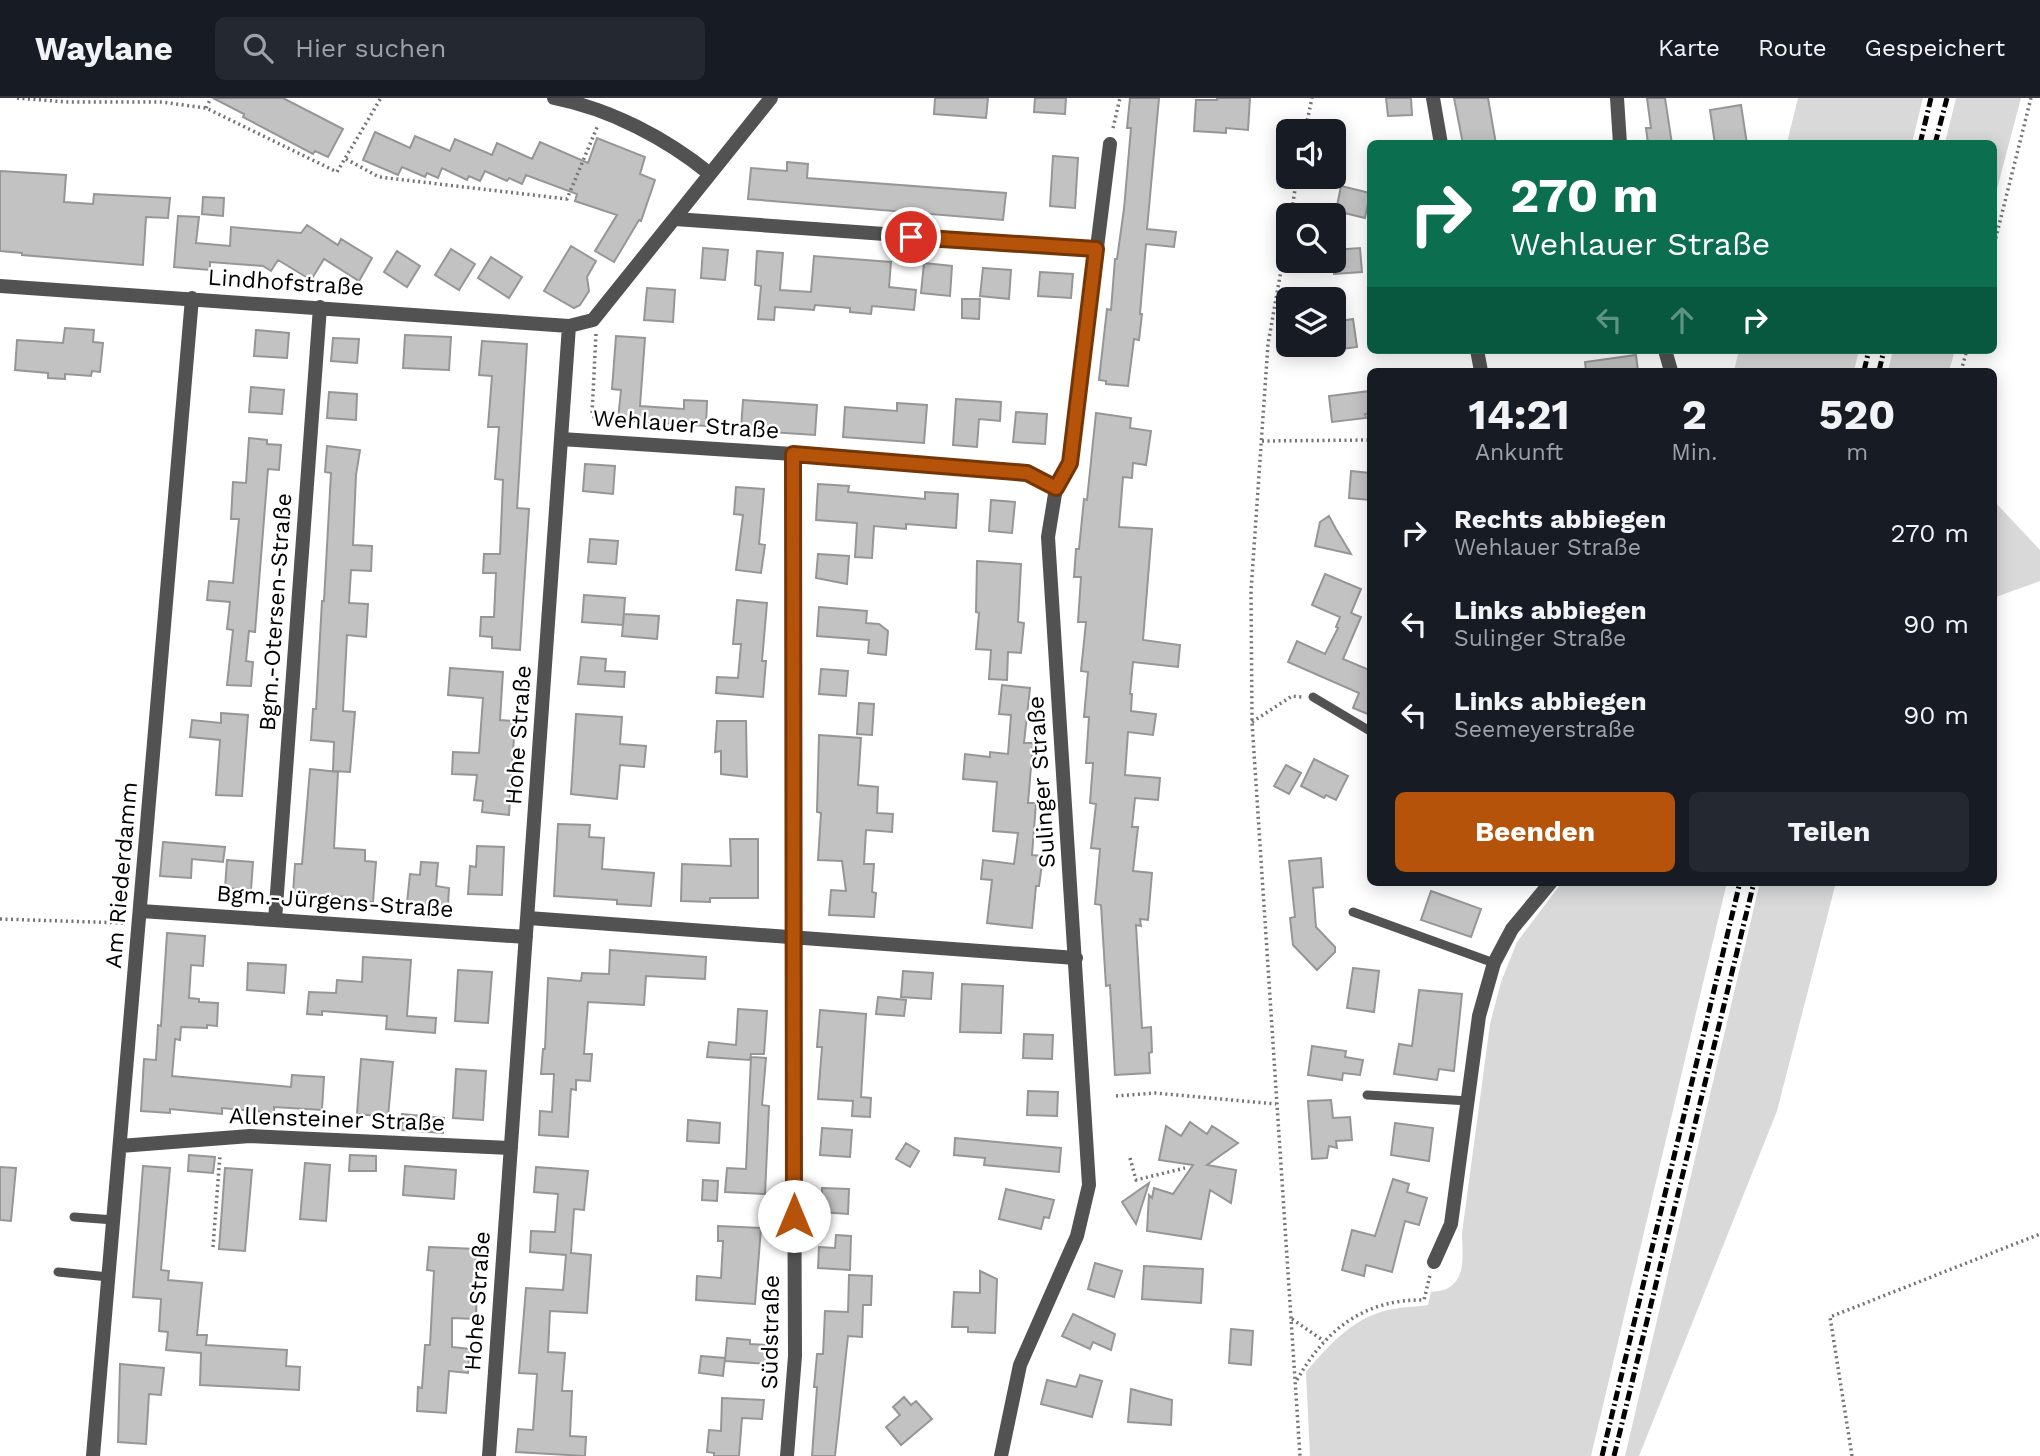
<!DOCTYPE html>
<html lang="de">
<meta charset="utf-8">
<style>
:root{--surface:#171b24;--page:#242831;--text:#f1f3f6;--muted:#9ea1a6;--line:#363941;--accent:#b45309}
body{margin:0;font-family:"Work Sans",sans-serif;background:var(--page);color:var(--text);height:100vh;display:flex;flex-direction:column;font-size:26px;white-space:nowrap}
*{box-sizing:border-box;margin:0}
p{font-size:23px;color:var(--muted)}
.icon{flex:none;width:38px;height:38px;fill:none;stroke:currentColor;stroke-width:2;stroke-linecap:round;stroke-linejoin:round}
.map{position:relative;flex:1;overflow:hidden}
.details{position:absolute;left:1367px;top:270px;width:630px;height:518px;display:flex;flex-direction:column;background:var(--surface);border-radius:10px;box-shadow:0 4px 18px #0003}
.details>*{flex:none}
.guide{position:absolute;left:1367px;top:42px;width:630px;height:214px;border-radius:10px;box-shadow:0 4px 18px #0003;background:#0b6e4f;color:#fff;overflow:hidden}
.fabs{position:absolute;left:1276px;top:21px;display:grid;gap:14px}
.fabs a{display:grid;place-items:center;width:70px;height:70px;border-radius:10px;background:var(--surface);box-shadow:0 4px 18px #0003;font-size:35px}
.pin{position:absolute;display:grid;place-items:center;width:60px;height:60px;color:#fff;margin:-30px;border:4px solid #fff;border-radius:50%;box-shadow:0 2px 7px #0007}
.me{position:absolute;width:77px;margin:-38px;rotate:0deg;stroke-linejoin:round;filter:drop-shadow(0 0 5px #0008)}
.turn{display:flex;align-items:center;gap:24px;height:147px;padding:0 28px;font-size:32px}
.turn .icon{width:91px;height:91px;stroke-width:2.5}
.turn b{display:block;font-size:49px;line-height:60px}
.lanes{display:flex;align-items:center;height:66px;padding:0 28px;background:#0003;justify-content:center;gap:35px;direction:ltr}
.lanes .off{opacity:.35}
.eta{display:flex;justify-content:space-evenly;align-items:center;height:119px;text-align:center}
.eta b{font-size:42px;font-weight:700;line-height:49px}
.primary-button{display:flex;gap:14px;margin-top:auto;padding:14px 28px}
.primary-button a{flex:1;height:80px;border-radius:10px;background:var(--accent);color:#fff;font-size:28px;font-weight:700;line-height:80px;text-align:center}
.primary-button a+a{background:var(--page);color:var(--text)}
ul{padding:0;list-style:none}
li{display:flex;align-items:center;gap:21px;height:91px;padding:0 28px}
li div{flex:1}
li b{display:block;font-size:26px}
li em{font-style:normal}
header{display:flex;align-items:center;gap:42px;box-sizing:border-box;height:98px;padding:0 35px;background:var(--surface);border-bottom:2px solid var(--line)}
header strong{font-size:33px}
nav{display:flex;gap:38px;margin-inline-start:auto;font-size:24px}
.search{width:490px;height:63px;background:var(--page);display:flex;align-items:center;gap:18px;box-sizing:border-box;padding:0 24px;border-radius:10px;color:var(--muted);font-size:26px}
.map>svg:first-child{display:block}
.green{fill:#d9d9d9}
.building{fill:#c2c2c2;stroke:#969696;stroke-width:2}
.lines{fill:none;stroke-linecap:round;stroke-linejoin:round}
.path{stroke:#747474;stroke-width:3.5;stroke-dasharray:2 3.5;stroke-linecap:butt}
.service{stroke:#525252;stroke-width:9}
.minor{stroke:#525252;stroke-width:14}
.rail{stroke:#000;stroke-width:5;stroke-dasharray:10 3.5 2 3.5;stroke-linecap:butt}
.route-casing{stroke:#753606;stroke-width:18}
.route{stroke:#b45309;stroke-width:12}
.labels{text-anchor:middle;stroke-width:5;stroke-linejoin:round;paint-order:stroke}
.street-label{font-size:23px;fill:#000;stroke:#fff}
</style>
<header>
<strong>Waylane</strong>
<div class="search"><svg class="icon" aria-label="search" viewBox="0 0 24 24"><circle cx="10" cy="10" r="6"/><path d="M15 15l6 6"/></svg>Hier suchen</div>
<nav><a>Karte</a><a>Route</a><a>Gespeichert</a></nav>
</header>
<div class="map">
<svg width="2040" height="1358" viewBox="0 0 2040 1358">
<rect width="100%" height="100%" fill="#fff"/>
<path class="green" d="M1798,0H1923L1912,45H1787Z
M1956,0H2021L1993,106V46L1945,45Z
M1739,252H1859L1854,273H1734Z
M1893,252H1955L1949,273H1888Z
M1993,402L2040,452V483L1993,500Z
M1562,784H1727L1591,1358H1310L1306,1274C1328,1248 1351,1222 1384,1213C1398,1209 1414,1209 1428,1207L1431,1194C1436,1193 1444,1193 1448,1190C1467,1180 1462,1153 1462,1135L1490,926L1501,884L1517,844Z
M1760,784H1836L1777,1013L1639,1358H1625Z"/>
<path class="building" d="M213,0H283L343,31L328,59L315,53L313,56L243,19L244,16Z
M935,0H988L986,20L934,16Z
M1035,0H1066L1065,16L1034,14Z
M1130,0H1159L1147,131L1176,134L1174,149L1146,146L1140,216H1142L1139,242L1134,241L1128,288L1106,286V283L1099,282L1107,211L1111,212L1115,161H1117L1124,111L1131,30H1127Z
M1217,0H1250L1248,32L1226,30V35L1194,33L1196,2H1217Z
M1386,0H1411L1412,17L1388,18Z
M1454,0H1488L1496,46H1463Z
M1647,0H1665L1672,46H1648L1646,30H1651Z
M1741,7L1747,46H1715L1710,12Z
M375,34L410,50L415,38L450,53L455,41L492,57L497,45L532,61L540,44L588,65L597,40L645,59L640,76L655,82L641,123L639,122L614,164L595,153L617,117L575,103L577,96L526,77L522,86L509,80L507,83L485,73L480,83L469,78L467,82L442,70L438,80L427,75L425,79L402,69L398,77L363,62Z
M1053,58L1078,60L1075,110L1050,108Z
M787,64L808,66L807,80L1006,95L1003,122L748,101L751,70L787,73Z
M0,73L66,77L64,104L93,106L94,96L170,100L168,120L146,119L143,167L22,157V155L0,153Z
M1341,88L1370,95L1365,120L1336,113Z
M203,99L224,100L223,118L202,116Z
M178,118L199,119L196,145L230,148L231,129L301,135L307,127L338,147L341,141L372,160L359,183L324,161L311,182L278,162L271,173L263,168L210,164V172L174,169Z
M571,148L596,163L587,179L589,193L580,207L574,210L544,193Z
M703,150L728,152L725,182L701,180Z
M1360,150L1362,174L1334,176V152Z
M451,151L475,166L459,192L435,177Z
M397,153L420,168L407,189L384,174Z
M757,153L783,155L780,192L811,194L814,158L891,164L889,189L916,192L914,212L872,208L871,216L850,214V210L815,207L814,212L775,209L774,222L758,221L761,188L755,187Z
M491,159L522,179L509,200L478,180Z
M924,165L952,168L950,198L921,195Z
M983,170L1011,172L1009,201L980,198Z
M1040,174L1073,176L1071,200L1038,198Z
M647,190L675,192L673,224L644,222Z
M962,201H980L979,221L962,220Z
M1353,221L1357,249L1334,252V224Z
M65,230L94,232L93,244L103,245L100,274L92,273L91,278L65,276V281L48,280V275L15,272L17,242L63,245Z
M256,232L289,235L287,260L254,258Z
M405,237L451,239L449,272L403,270Z
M616,238L645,240L640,308L684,311V302L707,303L706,328L618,322L621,292L612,291Z
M333,240L359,241L357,265L331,263Z
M482,243L527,246L517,410L529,411L520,552L492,550V539L480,538L481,519H494L496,475H483L484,456H500L503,382L495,381L499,329H488L492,278L479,277Z
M1636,257L1638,273H1586L1585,264Z
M251,289L284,292L282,316L249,314Z
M1370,293V316H1365L1366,320L1332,324L1329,298Z
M329,294L357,296L356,322L327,320Z
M956,301L1001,304L1000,323L979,321L977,349L953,347Z
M743,302L817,307L815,337L741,332Z
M897,305L927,307L924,345L843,339L845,309L897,313Z
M1016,314L1047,316L1045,346L1013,344Z
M1096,315L1131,320L1130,330L1151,333L1146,367L1133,365L1132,380L1123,379L1119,429L1152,431L1143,542L1180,547L1178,569L1133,564L1130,596H1132L1131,613L1156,616L1153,637L1128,634L1125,677L1160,680L1158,702L1135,700L1132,729H1138L1133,773L1152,775L1148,822L1140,821L1141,828L1136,827L1142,930L1151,929L1152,954L1149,955L1150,975L1115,977L1110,887L1106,888L1101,807L1095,806L1100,751L1091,750L1096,706L1090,705L1093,665H1086L1089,619H1084L1088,574L1081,573L1086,524H1078L1081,479H1074L1076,451H1079L1084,401L1087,402Z
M249,340L267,342V346L281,347L279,372L268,371L255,534L249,533L246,563L253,564L251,588L227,587L233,532L227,531L230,504L207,502L209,483L233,485L239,421H231L233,384L246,385Z
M327,348L360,352L356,377L353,447L372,448L371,473L351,472L349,505L368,506L366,539L347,537L343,613L355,614L350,674L333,673L334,644L311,642L313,611H316L322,503H324L331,375L325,374Z
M585,366L615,368L613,396L583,393Z
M1351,373L1370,375V402L1349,400Z
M818,386L849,388L848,394L925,401V394L958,396L956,430L906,426V431L874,428L872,460L855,459L857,425L816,422Z
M736,389L764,391L759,446L765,447L761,475L736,472L743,417L734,416Z
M991,402L1015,404L1012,435L989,433Z
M1329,418L1336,431L1351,456L1315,448L1320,424Z
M590,441L618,443L616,466L588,464Z
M818,456L849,458L847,486L816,480Z
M977,463L1021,466L1018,524L1024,525L1021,555L1008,554L1007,582L989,581L991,552L976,551L979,515L976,514Z
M1325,476L1361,491L1351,515L1361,519L1343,561L1369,572L1370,570V617L1353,610L1359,595L1288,564L1297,543L1325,556L1338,530L1336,529L1340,519L1312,507Z
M584,497L625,500L623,527L582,524Z
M737,502L767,505L762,563H766L763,599L716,595L717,579L738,580L741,546H733Z
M819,509L867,513L866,525L879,526L888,533L886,557L868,555L869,542L817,538Z
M624,516L659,518L657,541L622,538Z
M581,559L606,561L605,573L625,574L624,589L578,586Z
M450,570L503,574L500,622L515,623L509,717L482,714L483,703L474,702L477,677L452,676L453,654L479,655L483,600L448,597Z
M821,571L848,573L846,598L819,596Z
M1002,587L1030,590L1024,645H1033L1028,705H1036L1032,757L1043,758L1039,788H1036L1032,830L987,825L992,782L981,781L983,762L1014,766L1018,735L993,733L997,684L963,681L965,656L990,659V654L1008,656L1011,617L999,616Z
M859,605L874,606L872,637L857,636Z
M221,615L248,617L242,698L216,697L220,642L190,639L192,622L221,625Z
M576,616L622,619L620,646L646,648L644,669L620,667L617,701L571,696Z
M717,623H746L747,679L721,676V653L715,654Z
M819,637L861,640L858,687L878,689L877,715L893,716L892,734L866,732L864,766H874L872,794L876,795L874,819L829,817L831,792L846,793L842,763L818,762L821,715L817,714Z
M1314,661L1348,678L1336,702L1326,697L1324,700L1301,688Z
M1286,667L1301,675L1289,696L1274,688Z
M310,671L338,674L334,750L365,752V763L376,764L373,804L348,802V799L293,796L295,766H302Z
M558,726L590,727L589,739L604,740L602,771L654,775L651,808L617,806V802L554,798Z
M730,741H758V800H710V804L681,803L682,766L731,768Z
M163,744L225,749L223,764L192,761L191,780L160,778Z
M477,748L504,749L502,797L468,796L470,768L476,769Z
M1321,760L1323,789L1313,790L1316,829L1335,849V854L1317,872L1293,847L1290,820L1295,819L1289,763Z
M227,762L253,764L251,792L225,790Z
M421,764L438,765L436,788L449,790L448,808L407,805L410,776L420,777Z
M1431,793L1481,811L1471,839L1421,822Z
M167,835L205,838L203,868L191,867L189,900L199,901V904L218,905L217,928L207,927V930L181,929L180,942L175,941L172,978L291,989L292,977L324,979L322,1012L274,1009V1015L222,1010V1016L170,1011V1015L141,1013L144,961L156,962L158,927L161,928Z
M610,852L706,859L705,881L646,878L644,907L588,904L584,956H592L590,983L576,982V992L571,991L568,1039L539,1037L540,1013L552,1014L554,976H541L543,951H545L548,880L581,883L582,875L609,876Z
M363,859L411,862L407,918L436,920L435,935L386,931L387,918L322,913V917L307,916L309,894L336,895L337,882L362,884Z
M248,865L286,867L284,895L247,892Z
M1353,870L1379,873L1374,914L1347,910Z
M458,872L492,874L488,925L455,923Z
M903,873L933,875L931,901L901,899Z
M962,886L1003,888L1001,935L960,934Z
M1419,892L1462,896L1454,973L1439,971L1437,982L1394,976L1399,946L1412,948Z
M878,899L906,902L904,918L876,916Z
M738,911L767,913L764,956H751L750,962L707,959L709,944L736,947Z
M820,912L866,916L861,999L871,1000L870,1019L852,1018L853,1003L818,1001L822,949H817Z
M1024,936L1053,937L1052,961L1023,960Z
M1312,948L1346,953L1345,959L1363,962L1360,977L1343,975L1342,982L1308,977Z
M751,959L766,960L762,1007L769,1008L765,1096L725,1094L727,1070L746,1071Z
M361,961L393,964L388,1019L357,1016Z
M456,971L486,973L483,1022L453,1020Z
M1028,993L1058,994L1057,1018L1027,1017Z
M1331,1002L1333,1020L1350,1019L1352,1042L1336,1043L1337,1050L1329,1048L1327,1060L1312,1061L1308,1003Z
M402,1016L444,1020L443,1035L401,1032Z
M688,1022L720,1025L719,1045L687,1043Z
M1190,1024L1207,1036L1212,1028L1238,1045L1207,1067L1236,1072L1231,1105L1210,1092L1201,1141L1147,1133L1149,1097L1152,1100L1154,1090L1173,1096L1193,1067L1159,1062L1166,1028L1181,1038Z
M1395,1025L1433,1030L1429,1063L1391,1057Z
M822,1030L852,1032L850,1059L820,1057Z
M955,1040L1061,1050L1059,1074L984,1067L985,1060L954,1057Z
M906,1045L919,1053L910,1069L896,1061Z
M189,1057L215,1059L213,1075L188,1073Z
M350,1057L376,1058V1073H349Z
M305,1065L330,1067L326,1123L300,1121Z
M143,1068L170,1070L161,1172L169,1173L168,1182L202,1185L197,1237H207L206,1247L287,1252L286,1268L300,1269L299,1292L200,1287L201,1255L166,1252L168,1234L159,1233L161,1201L133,1199Z
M405,1068L456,1072L454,1101L403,1097Z
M0,1069L16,1070L11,1123L0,1122Z
M536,1069L588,1073L584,1112L574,1111L571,1155L591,1157L587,1215L550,1213L548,1254L565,1255L562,1293H572L570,1338L586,1339L585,1358L516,1354L518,1331L533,1332L537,1276L519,1275L526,1190L563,1192L566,1157L530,1154L531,1133L555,1134L558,1096L534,1094Z
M225,1070L252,1072L245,1153L219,1151Z
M1393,1081L1409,1086L1407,1094L1427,1100L1419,1127L1405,1123L1392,1174L1366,1167L1364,1178L1342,1172L1352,1132L1375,1138Z
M703,1082L718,1083L717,1103L702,1102Z
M1149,1085L1136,1126L1122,1104Z
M822,1090L849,1091L848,1116L821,1114Z
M1006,1091L1054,1102L1049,1120L1044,1119L1041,1131L999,1121Z
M718,1128L761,1130L755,1206L696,1202L697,1178L721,1180L723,1143H718Z
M836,1137L851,1138L850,1172L818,1170L819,1149L835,1150Z
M429,1149L477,1151L474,1190H477L476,1221L452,1220V1249L470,1251L468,1275L449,1273L446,1315L417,1313L418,1289L422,1290L425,1247H430L434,1173L427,1172Z
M1095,1165L1122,1173L1114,1199L1088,1191Z
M1144,1168L1203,1171L1201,1205L1142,1201Z
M980,1173L997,1181L995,1235L968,1234V1229H952L954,1194L980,1195Z
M849,1177L872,1178L871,1207H863L862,1239L848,1238L835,1358H812L817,1289H814L817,1256H823L825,1213L848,1214Z
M1073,1216L1115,1236L1111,1252L1093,1244L1090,1251L1062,1238Z
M1231,1231L1253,1233L1251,1267L1229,1265Z
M727,1240L750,1242V1246L768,1247L767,1266L725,1263Z
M701,1258L725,1260L723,1278L699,1275Z
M120,1266L164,1270L161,1297L149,1296L146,1346L118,1344Z
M1080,1277L1102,1283L1092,1319L1041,1306L1047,1282L1076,1289Z
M1131,1291L1172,1302L1171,1327L1128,1324Z
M904,1299L911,1307L916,1303L932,1321L901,1347L886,1329L900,1317L893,1309Z
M722,1300L764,1302L762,1321L742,1320L739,1358H714V1355L707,1354L709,1332L721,1333Z"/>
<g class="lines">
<path class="path" d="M17,0L66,4H162L206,10L337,74L381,0
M206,10L211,0
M1113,30L1120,0
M1305,33L1312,0
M346,61L379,79L567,101L598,27
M1291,117L1297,79
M1288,133L1268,246L1251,493L1252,624L1300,1358
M1993,151L2031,0
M596,236L592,316L600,328
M1961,273L1967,252
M1262,343L1370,342
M1252,624L1292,598L1302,599
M0,821L124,825
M1116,998L1155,995L1276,1006
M1130,1060L1136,1082L1185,1070
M213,1149L220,1057
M1292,1221L1324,1243
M1297,1282C1325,1232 1364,1201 1424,1202L1430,1177
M1852,1358L1830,1219L2040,1136"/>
<path class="service" d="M1313,599L1370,633
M1353,814L1494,865
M1367,997L1469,1003
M74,1119L114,1122
M58,1174L109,1179"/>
<path class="minor" d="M554,0C610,11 666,40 710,76
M1433,0L1441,46
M1617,0L1620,46
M675,121L1096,151
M0,188L569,228L593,222L771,0
M1477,252L1481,273
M1665,252L1671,273
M561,341L793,356L1027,375L1056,390
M141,813L526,839
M528,820L1076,860
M275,822L320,209
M120,1048L250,1038L511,1050
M1434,1164L1451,1126L1479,918L1494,865L1512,831L1551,784
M93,1358L192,200
M489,1358L569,228
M787,1358L795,1258L792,539L793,356
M1001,1358L1020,1267L1077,1138L1089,1087L1048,439L1056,390L1070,365L1110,46"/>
<path class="rail" d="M1920,46L1931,0
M1935,46L1947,0
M1864,273L1869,252
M1879,273L1884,252
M1602,1358L1740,784
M1614,1358L1754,784"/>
</g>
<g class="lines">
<g class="route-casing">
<path id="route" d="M794,1118L793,356L1027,375L1056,390L1070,365L1096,151L911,139"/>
</g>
<use href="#route" class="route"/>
</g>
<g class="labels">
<g class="street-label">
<text transform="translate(286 184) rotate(4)" y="8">Lindhofstraße</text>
<text transform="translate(686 326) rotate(4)" y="8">Wehlauer Straße</text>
<text transform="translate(275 514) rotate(-86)" y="8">Bgm.-Otersen-Straße</text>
<text transform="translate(518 637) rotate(-86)" y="8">Hohe Straße</text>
<text transform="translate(1041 684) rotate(-94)" y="8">Sulinger Straße</text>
<text transform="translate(121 777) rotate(-85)" y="8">Am Riederdamm</text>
<text transform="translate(335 803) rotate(4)" y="8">Bgm.-Jürgens-Straße</text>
<text transform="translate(337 1021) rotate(2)" y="8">Allensteiner Straße</text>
<text transform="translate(477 1203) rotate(-86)" y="8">Hohe Straße</text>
<text transform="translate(770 1234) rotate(-89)" y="8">Südstraße</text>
</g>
</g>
</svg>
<div class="fabs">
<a><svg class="icon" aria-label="sound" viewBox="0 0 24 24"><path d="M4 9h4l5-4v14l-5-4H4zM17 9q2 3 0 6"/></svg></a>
<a><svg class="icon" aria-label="search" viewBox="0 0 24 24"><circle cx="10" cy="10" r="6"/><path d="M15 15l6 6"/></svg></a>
<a><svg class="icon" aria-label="layers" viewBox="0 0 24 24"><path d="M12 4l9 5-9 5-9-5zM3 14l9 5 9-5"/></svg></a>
</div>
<div class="pin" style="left:911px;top:139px;background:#d93025"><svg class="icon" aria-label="arrive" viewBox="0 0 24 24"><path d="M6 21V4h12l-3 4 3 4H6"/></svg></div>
<svg class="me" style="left:794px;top:1118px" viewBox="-20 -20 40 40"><circle r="19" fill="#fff"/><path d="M0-13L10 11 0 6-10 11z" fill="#b45309"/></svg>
<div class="guide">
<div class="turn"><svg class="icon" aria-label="right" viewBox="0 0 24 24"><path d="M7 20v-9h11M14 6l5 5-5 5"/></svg><div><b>270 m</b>Wehlauer Straße</div></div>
<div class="lanes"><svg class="icon off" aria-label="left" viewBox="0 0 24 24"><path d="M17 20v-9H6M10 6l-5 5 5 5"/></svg><svg class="icon off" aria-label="ahead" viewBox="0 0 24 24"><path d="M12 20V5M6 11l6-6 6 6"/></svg><svg class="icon" aria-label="right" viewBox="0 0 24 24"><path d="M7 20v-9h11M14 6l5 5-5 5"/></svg></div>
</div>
<section class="details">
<div class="eta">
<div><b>14:21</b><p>Ankunft</p></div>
<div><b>2</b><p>Min.</p></div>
<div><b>520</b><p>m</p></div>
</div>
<ul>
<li><svg class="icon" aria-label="right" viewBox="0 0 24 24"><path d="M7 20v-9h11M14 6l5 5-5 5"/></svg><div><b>Rechts abbiegen</b><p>Wehlauer Straße</p></div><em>270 m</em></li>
<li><svg class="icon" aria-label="left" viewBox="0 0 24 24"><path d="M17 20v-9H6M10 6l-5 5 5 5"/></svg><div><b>Links abbiegen</b><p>Sulinger Straße</p></div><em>90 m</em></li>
<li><svg class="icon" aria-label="left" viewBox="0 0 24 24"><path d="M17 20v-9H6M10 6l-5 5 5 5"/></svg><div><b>Links abbiegen</b><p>Seemeyerstraße</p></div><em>90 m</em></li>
</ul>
<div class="primary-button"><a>Beenden</a><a>Teilen</a></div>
</section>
</div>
